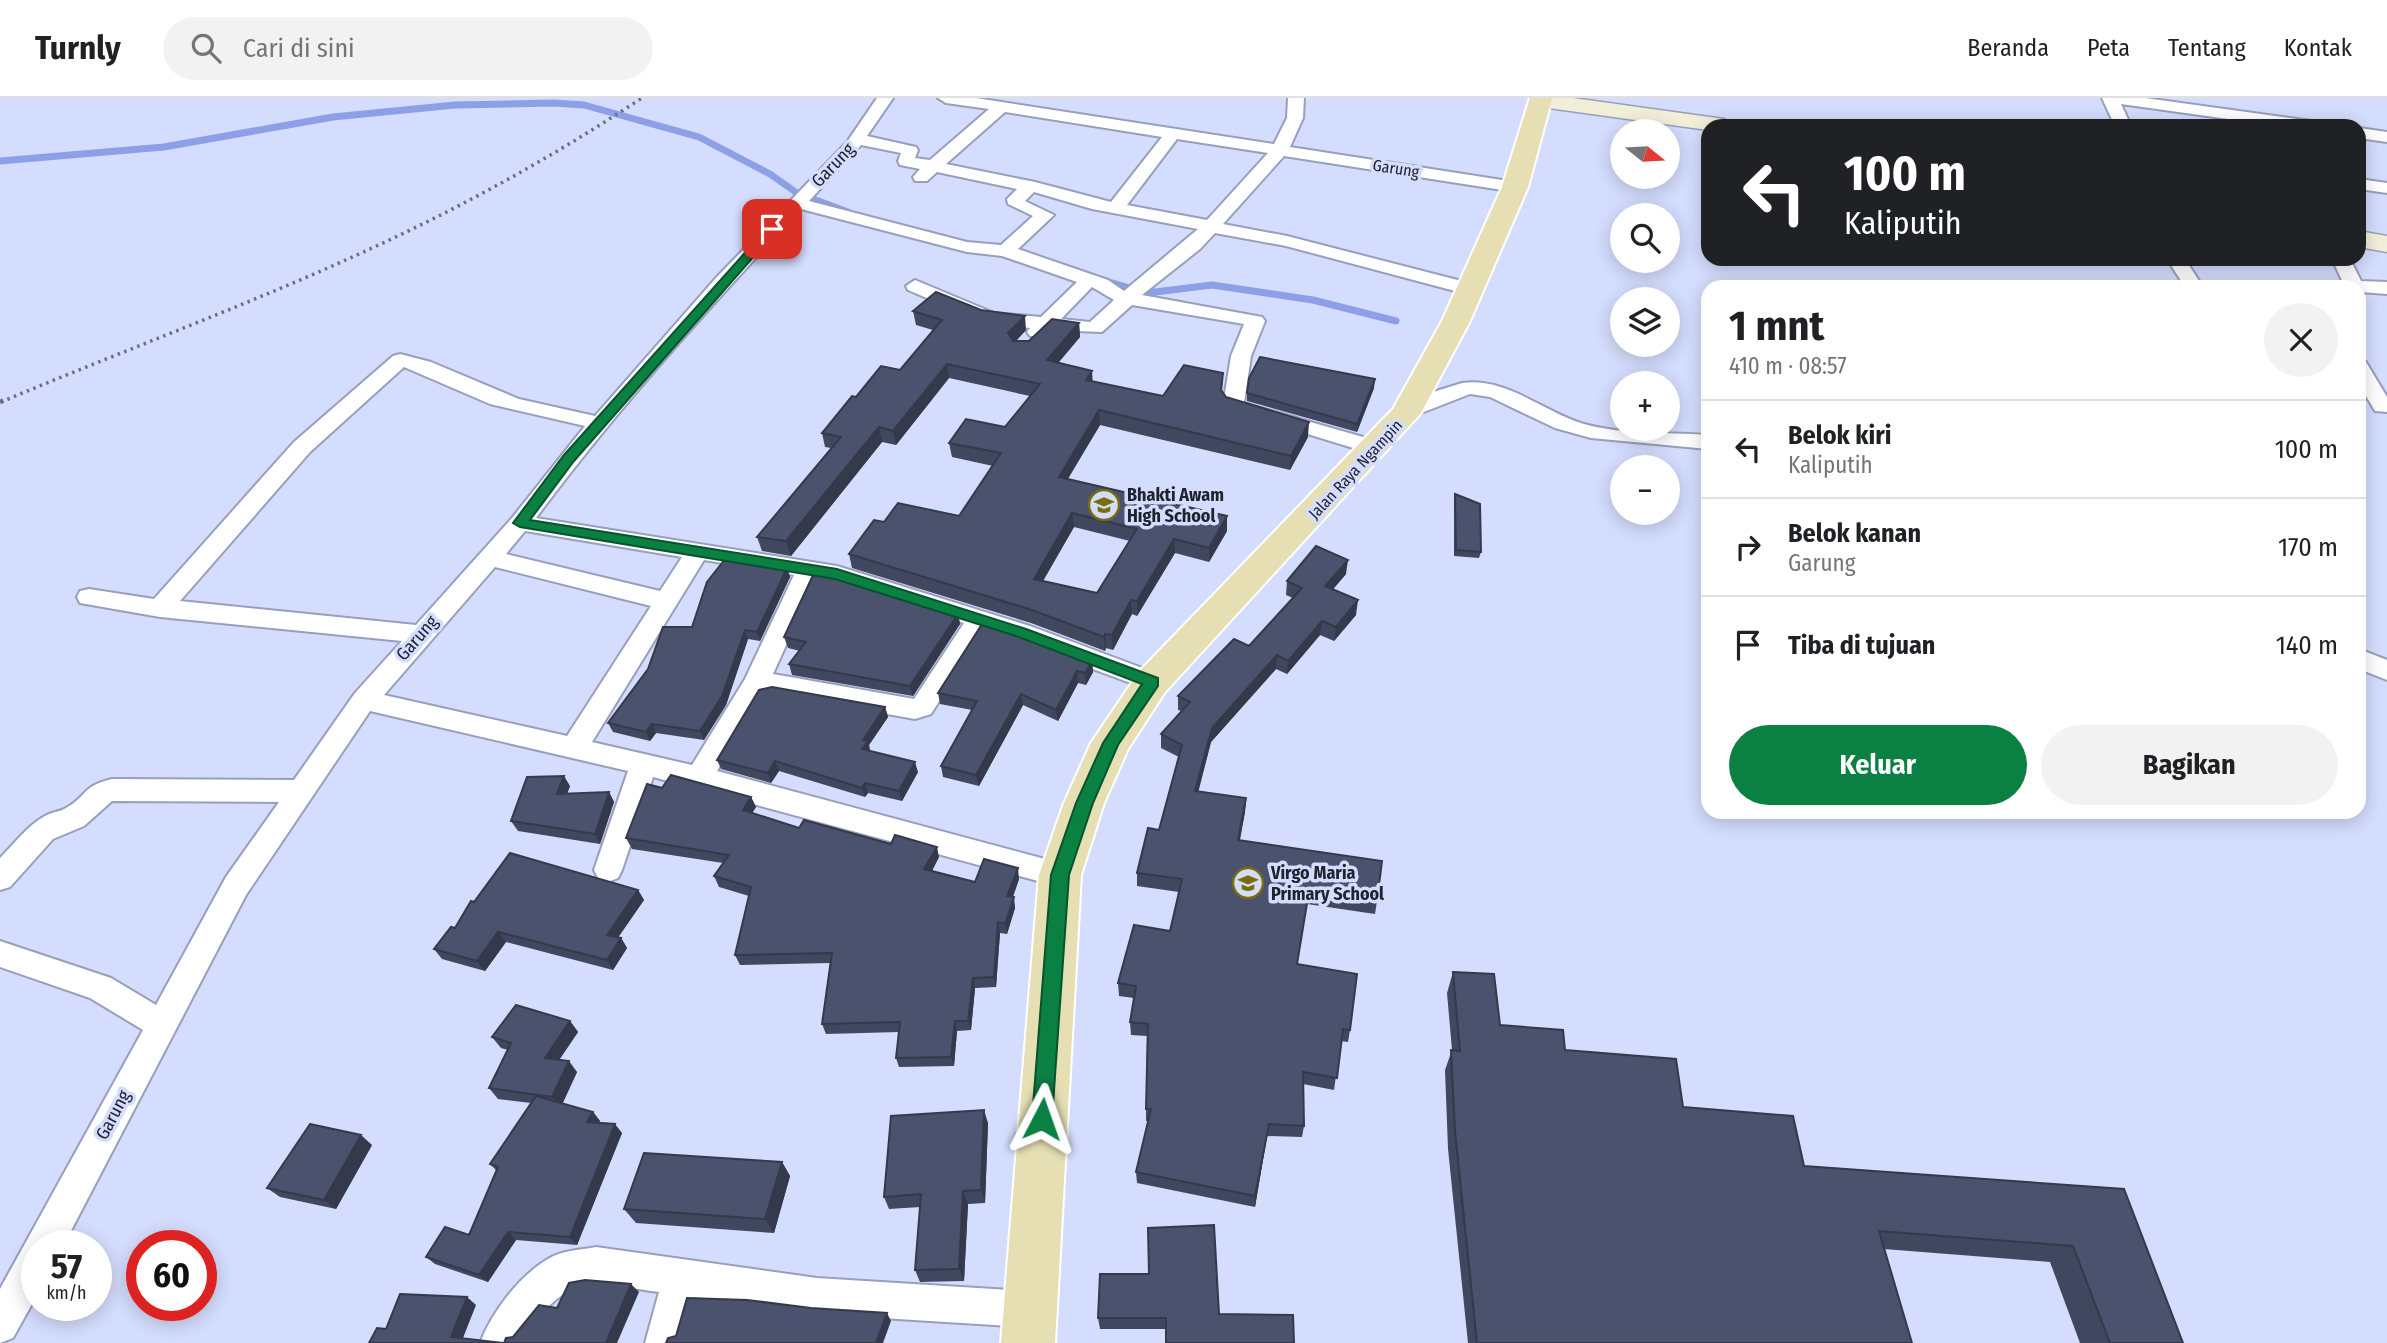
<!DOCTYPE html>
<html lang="id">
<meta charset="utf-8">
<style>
:root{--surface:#fff;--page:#f2f2f2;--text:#202124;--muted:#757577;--line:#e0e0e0;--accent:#0b8043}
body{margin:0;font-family:"Fira Sans Condensed",sans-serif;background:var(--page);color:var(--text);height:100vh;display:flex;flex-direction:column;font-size:26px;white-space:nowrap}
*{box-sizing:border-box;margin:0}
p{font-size:23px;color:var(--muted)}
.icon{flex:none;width:38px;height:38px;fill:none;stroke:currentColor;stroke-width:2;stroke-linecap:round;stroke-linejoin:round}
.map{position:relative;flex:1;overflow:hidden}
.side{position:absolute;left:1701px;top:182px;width:665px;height:539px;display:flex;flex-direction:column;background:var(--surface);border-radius:21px;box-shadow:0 4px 18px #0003}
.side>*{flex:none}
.guide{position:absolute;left:1701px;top:21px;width:665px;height:147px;border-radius:21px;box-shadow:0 4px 18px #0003;background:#202124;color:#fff;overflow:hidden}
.needle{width:46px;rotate:108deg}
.controls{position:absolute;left:1610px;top:21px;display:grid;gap:14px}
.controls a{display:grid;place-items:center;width:70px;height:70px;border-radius:50%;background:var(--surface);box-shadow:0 4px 18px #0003;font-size:35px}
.speed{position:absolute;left:21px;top:1132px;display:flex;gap:14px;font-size:35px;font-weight:700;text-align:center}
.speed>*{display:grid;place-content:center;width:91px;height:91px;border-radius:50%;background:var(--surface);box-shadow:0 4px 18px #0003;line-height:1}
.speed small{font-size:18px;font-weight:400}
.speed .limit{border:10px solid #d22;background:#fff;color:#111}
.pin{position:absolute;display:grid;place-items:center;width:60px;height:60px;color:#fff;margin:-30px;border-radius:14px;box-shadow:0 4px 10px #0006}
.me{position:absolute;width:77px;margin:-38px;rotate:4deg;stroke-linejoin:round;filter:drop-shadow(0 0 5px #0008)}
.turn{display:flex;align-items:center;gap:24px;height:147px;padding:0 28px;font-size:32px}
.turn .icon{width:91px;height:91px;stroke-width:2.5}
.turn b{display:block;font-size:49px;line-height:60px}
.round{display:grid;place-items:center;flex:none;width:74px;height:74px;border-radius:37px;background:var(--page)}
.summary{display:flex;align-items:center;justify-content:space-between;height:119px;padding:0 28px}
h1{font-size:42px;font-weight:700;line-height:52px}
.action{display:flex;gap:14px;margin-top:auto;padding:14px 28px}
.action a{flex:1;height:80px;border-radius:42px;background:var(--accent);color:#fff;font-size:28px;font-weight:700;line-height:80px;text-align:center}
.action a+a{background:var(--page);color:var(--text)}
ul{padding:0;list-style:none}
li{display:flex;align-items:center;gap:21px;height:98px;padding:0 28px;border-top:2px solid var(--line)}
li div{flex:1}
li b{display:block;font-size:26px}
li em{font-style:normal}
header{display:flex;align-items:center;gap:42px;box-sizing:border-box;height:98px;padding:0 35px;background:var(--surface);border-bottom:2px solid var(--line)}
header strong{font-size:33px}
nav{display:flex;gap:38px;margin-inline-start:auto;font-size:24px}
.search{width:490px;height:63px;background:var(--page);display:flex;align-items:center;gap:18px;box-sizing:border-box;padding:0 24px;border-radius:38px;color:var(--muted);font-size:26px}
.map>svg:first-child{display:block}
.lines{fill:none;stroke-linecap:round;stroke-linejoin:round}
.stream{stroke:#8d9fe6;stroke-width:7}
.street-casing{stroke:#979fbd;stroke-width:4}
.secondary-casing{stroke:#979fbd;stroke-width:3}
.primary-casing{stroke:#fff;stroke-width:4}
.street{fill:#fff;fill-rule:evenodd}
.secondary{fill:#f2efd9;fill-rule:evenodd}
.primary{fill:#e5dfb3;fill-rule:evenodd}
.rail-far1{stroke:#696e82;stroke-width:3.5;stroke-dasharray:2.5 4.5;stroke-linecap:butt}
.rail{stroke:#696e82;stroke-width:4.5;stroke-dasharray:3.5 6;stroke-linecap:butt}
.wall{fill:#40475e;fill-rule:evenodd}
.shaded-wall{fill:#34394c}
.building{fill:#4b526d;stroke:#34394c;stroke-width:2;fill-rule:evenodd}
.route{fill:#0b8043;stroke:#07532c;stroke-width:2}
.labels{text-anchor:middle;stroke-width:7;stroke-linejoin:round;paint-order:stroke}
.far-street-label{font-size:16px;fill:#20232f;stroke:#d4ddfd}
.street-label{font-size:18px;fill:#20232f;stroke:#d4ddfd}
.poi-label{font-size:18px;font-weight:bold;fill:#20232f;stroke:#d4ddfd;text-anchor:start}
</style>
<header>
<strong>Turnly</strong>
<div class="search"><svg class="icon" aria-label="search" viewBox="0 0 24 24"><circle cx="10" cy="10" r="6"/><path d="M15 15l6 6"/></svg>Cari di sini</div>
<nav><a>Beranda</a><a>Peta</a><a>Tentang</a><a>Kontak</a></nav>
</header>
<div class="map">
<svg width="2387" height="1245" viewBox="0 0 2387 1245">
<rect width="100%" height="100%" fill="#d4ddfd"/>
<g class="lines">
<path class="stream" d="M0,63L164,49L333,19L455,7L554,5L584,7L699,39L770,76L797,95L848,114
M1102,182L1147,195L1212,187L1313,202L1396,223"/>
<g class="street-casing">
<path id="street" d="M877,0H893L867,38L916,49L918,52L915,60L930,62L989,11L946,5L938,0H976L1274,46L1287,20L1288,0H1304L1303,20L1290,49L1515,84L1524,89L1515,94L1284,58L1223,126L1287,138L1477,187L1479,191L1477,195L1470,197L1286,148L1215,135L1200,151L1142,197L1262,219L1265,223L1251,258L1244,305L1384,345L1387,350L1384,355L1376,357L1226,311L1223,307L1231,258L1244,226L1132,207L1102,234L1050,232L1044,238H1030L1027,234L1030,230L983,224L908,192L906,188L915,182L994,215L1041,219L1077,184L1002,158L967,154L801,111C709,210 617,311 536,420L837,468L1030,528L1161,577L1165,584L1161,591L1152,593L985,531L931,616L915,621L764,594L717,673L1060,765L1070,769L1074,777L1070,785L1060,789L653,679L622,772L618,780L608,784L598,780L594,772L628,673L370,613L246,797L63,1148H37V1197L13,1240L0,1245V1191L143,932L90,900L0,869V843L111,880L156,907L226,779L279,704L112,703L84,728L53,741L10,789L0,792V760C14,746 27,728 45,718C51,714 60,714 66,710C88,698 80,689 112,681L294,682L355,595L402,543L160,519L80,505L77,499L80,493L89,491L154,501L294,344L393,258L400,256L431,264L519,301L595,318L715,181L847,44ZM1005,14L1162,39L1111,104L1035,84L946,66ZM1177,41L1268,55L1207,122L1127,107ZM861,47L901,55L898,63L900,67L920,71L913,79L915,83H927L937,74L1017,91L1007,101L1008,106L1033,118L1001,147L967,144L809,103ZM1034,94L1092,111L1198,131L1124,193L1108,182L1018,151L1054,117L1025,103ZM1092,189L1114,202L1090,224L1061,221ZM404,269L490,306L585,328L512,420L416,527L180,503L310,354ZM525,433L682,459L660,493L506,456ZM704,462L794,477L745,581L692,667L592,644ZM495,469L651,508L567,638L384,597ZM816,481L835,484L964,525L914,601L773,576Z
M2102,0H2145L2312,23L2320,28H2278L2121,6L2131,28H2115Z
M2359,30L2387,34V44L2359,40Z
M2359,81L2387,85V95L2359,91Z
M2167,161H2185L2203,189H2185Z
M2332,161H2350L2361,183L2387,184V196L2359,194V189H2345Z
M2359,262L2366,264L2387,299V314L2375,313L2359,286Z
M1462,285C1507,279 1543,314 1584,326C1624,337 1667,334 1708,337V351L1591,340L1555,330L1490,299L1470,296L1406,321L1396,315L1430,295Z
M2359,551L2387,562V582L2359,571Z
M596,1149L817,1180L1028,1193L1041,1198L1046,1211L1041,1224L1028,1229L817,1216L694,1199L681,1245H645L659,1194C580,1183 568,1176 520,1245H480C492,1214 519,1178 548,1161C562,1152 581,1152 596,1149Z"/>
</g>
<g class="secondary-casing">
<path id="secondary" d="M1531,0H1573L1724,21L1735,28H1708V32L1541,9L1533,7Z
M2359,133L2387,138V154L2359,149Z"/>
</g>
<g class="primary-casing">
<path id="primary" d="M1530,0H1552L1528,89L1470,223L1421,315L1165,594L1128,651L1104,705L1081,777L1055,1245H1001L1039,777L1064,705L1091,645L1139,574L1393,311L1442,223L1502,89Z"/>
</g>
<use href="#street" class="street"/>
<use href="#secondary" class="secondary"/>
<use href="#primary" class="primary"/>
<path class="rail-far1" d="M1,304C165,235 335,176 492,90C544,62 593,32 642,0"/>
<path class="rail" d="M0,304L5,302"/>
</g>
<path class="wall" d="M913,213L1026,232L1016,243H1029L1079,225L1080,239L1058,265L1093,284L1163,298L1223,275L1222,295L1226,299L1308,339L1290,372L1100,327L1068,381L1227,418V433L1209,464L1175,455L1137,518L1132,516L1113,552L1106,550L1105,553L1031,525L852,470L849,456L884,424L959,418L993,368L952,359L949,345L1005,329L1030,298L949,280L896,347L882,344L791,458L762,453L757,439L831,350L825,349L822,335L856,299L900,272L933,232L916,227ZM1074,429L1130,443L1097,495L1043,483Z
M1374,290L1357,334L1247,303V295Z
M1455,396L1481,454L1479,460L1454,458V402Z
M787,470L790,479L760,543L748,541L726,607L704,642L656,635L650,643L613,634L608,625Z
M1346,476L1333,491L1356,517L1334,543L1320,537L1287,576L1276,571L1211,644L1198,693L1246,700L1245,714L1240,742L1377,803L1375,816L1307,806L1297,866L1350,932L1348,944L1341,943L1334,992L1303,986L1304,1028L1302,1039L1267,1038L1255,1109L1137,1085L1136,1074L1149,1023H1146V1011L1147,938L1131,937L1130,924L1134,900L1119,898L1118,885L1170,833L1179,794L1137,788V775L1159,732L1179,659L1161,650V636L1182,613L1178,612V598L1249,548L1293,500L1286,497L1287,483Z
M958,516L960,526L913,598L792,577L789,566L800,553L788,550L784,539Z
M1092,563L1093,574L1086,587L1078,585L1058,623L1023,607L979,688L943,679L941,668L972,612L940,606L938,595Z
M885,609L888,619L869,647L870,653L918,674L902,703L868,695L865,699L779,673L771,685L721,671L717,662Z
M570,688L567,696L609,694L614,704L600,746L518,733L511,723Z
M662,690L751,699L756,709L752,715L799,730L939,759L932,773L975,784L1019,781L1013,799L1015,810L1007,836L1000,835L996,889L975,890L971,932L957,933L954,968L899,969L896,960L899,934L826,936L822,926L830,865L740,867L735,857L749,798L719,789L714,778L723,765L632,751L626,740Z
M638,792L644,802L618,839L621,840L627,850L613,872L506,844L485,873L442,861L434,851L455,830L474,804Z
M1453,874L1500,927L1565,952L1804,1068L2124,1091L2183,1245H2080L2050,1164L1884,1151L1912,1245H1468L1448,1051L1445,972L1452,952L1447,895Z
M570,923L578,934L559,962L577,974L562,1006L593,1014L600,1023L598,1025L622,1035L577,1147L516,1142L488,1184L435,1166L426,1159L469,1137L497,1073L490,1066L531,1005L498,1001L489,990L508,952L501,950L492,939Z
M988,1025L985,1105L968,1106L964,1183L920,1184L915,1172L920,1109L889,1111L884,1099Z
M372,1047L336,1111L280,1099L267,1090Z
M782,1064L790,1078L774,1135L636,1125L624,1111Z
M1219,1216L1166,1231H1100L1098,1220Z"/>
<path class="shaded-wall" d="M1025,218L1026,232L1010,249L1008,235Z
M1079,225L1080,239L1048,277L1047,262Z
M947,266L949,280L896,347L893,333Z
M1092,273L1093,288L1086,282Z
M1375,281L1374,290L1357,334V326Z
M1099,312L1100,327L1060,393L1059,379Z
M1309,324L1308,339L1290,372L1291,358Z
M879,329L882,344L791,458L786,443Z
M1072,415L1074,429L1036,495L1034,481Z
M1227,418V433L1209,464V450Z
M1174,441L1175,455L1137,518V503Z
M1348,462L1346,476L1324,502L1325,488Z
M787,470L790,479L760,543L757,534Z
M1131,502L1132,516L1113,552L1112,537Z
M1358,502L1356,517L1334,543L1336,529Z
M958,516L960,526L913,598L910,588Z
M1322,523L1320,537L1287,576L1288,563Z
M745,532L748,541L726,607L704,642L700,633Z
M1105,536L1106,550L1105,553L1104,539Z
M1277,557L1276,571L1211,644L1195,707V693L1212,630Z
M1092,563L1093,574L1086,587L1085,575Z
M1077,573L1078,585L1058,623L1056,612Z
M1021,596L1023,607L979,688L976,677Z
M885,609L888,619L869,647L870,653L862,651L863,642Z
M652,626L656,635L650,643L646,634Z
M775,663L779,673L771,685L768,675Z
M915,664L918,674L902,703L899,693Z
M564,678L570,688L563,706L557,696Z
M865,685L868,695L865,699L862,690Z
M609,694L614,704L600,746L595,736Z
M751,699L756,709L747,723L743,712Z
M1246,700L1245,714L1237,755L1238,742Z
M937,749L939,759L927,782L924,771Z
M1018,770L1019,781L1009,809L1007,798Z
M638,792L644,802L613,847L607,837Z
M1014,799L1015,810L1007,836L1005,826Z
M998,824L1000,835L996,889L994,879Z
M498,834L506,844L485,873L477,863Z
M621,840L627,850L613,872L607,862Z
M973,880L975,890L971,932L968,923Z
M570,923L578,934L553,971L545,960Z
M955,923L957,933L954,968L951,959Z
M569,963L577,974L561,1009L552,999Z
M984,1012L988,1025L985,1105L981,1092Z
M593,1014L600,1023L594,1032L587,1024Z
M615,1026L622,1035L577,1147L570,1139Z
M1269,1026L1267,1038L1255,1109V1098Z
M361,1037L372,1047L336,1111L324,1102Z
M782,1064L790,1078L774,1135L765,1121Z
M963,1093L968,1106L964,1183L959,1171Z
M508,1134L516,1142L488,1184L479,1177Z
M631,1186L639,1194L617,1245H606Z
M467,1199L476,1207L461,1245L451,1239Z
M887,1215L891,1223L883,1245H876Z"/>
<path class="building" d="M936,194L981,212L1025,218L1008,235L1013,243H1029L1052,221L1079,225L1047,262L1092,273L1086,282L1163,298L1184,267L1223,275L1221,292L1226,299L1309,324L1291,358L1099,312L1059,379L1227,418L1209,450L1174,441L1137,503L1131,502L1112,537L1105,536L1104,539L1029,511L849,456L874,422L884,424L898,405L959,418L1001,355L949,345L966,321L1005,329L1040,286L947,266L893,333L879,329L786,443L757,439L841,339L822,335L852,298L856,299L881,268L900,272L942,222L913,213ZM1072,415L1137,431L1097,495L1034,481Z
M1260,259L1375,281L1357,326L1247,295L1249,280Z
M1455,396L1480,406L1481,454L1456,452Z
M1316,448L1348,462L1325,488L1358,502L1336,529L1322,523L1288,563L1277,557L1212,630L1195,693L1246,700L1238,742L1382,763L1377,803L1309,793L1297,866L1357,876L1350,932L1343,931L1337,980L1303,974L1304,1028L1269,1026L1255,1098L1136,1074L1151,1011H1146L1148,926L1130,924L1136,888L1118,885L1134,827L1170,833L1182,781L1137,775L1148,730L1159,732L1182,647L1161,636L1190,604L1178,598L1234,541L1249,548L1302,490L1287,483Z
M726,460L787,470L757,534L745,532L722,598L700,633L652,626L646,634L608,625L648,571L663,529H692L707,484Z
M815,473L958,516L910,588L789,566L806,544L784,539Z
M984,523L1092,563L1085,575L1077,573L1056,612L1021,596L976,677L941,668L977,603L938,595Z
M772,589L885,609L863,642L868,643L862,651L915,664L899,693L865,685L862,690L775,663L768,675L717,662L759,592Z
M671,677L751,699L743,712L799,730L804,722L891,746L895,737L937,749L924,771L975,784L984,761L1018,770L1007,798L1014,799L1005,826L998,824L994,879L973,880L968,923H955L951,959L896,960L900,924L822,926L832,855L735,857L751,789L714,778L729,757L626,740L647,686L662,690Z
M564,678L557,696L609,694L595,736L511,723L527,679Z
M510,755L638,792L607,837L621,840L607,862L498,834L477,863L434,851L451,829L455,830L471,803L474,804Z
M1453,874L1494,876L1500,927L1563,932L1565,952L1676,961L1683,1009L1793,1018L1804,1068L2124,1091L2183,1245H2110L2073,1148L1879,1133L1912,1245H1477L1455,1033L1451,952L1460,953Z
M516,907L570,923L545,960L569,963L552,999L489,990L511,945L492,939Z
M536,998L593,1014L587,1024L615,1026L570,1139L508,1134L479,1177L426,1159L445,1129L469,1137L498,1069L490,1066Z
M984,1012L981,1092L963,1093L959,1171L915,1172L921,1096L884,1099L891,1018Z
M310,1026L361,1037L324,1102L267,1090Z
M644,1055L782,1064L765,1121L624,1111Z
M1214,1127L1219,1216L1293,1217L1294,1245H1166V1220H1098L1100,1176H1149L1148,1130Z
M585,1182L631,1186L606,1245H504L506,1240L513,1239L539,1207L557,1210L569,1185Z
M400,1196L467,1199L451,1239L503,1245H369L377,1230L386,1231Z
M687,1200L747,1202L811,1210L887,1215L876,1245H666L668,1240L676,1238Z"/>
<path class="route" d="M768,129L778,131L574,363L530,422L837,471L1026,531L1158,580V588L1118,647L1093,705L1069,777L1052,1021L1049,1028L1042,1031L1035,1028L1032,1021L1051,777L1076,705L1103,645L1142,586L1016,538L835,481L520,429L513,425L564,357Z"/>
<defs>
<g id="school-ring" transform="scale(1.575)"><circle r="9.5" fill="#d4ddfd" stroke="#796d08" stroke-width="1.5"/><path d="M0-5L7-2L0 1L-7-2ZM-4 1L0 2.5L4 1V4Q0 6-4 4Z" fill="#796d08"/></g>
</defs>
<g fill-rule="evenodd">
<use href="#school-ring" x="1104" y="407"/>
<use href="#school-ring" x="1248" y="785"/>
</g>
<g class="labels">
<g class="far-street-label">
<text transform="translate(1396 70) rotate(9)" y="6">Garung</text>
<text transform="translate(1355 371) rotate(-47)" y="6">Jalan Raya Ngampin</text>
</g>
<g class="street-label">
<text transform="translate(833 67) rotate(-46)" y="6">Garung</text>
<text transform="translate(417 540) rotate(-49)" y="6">Garung</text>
<text transform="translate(113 1017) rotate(-62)" y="6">Garung</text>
</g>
<g class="poi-label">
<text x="1127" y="403">Bhakti Awam<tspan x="1127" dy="21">High School</tspan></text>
<text x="1271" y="781">Virgo Maria<tspan x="1271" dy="21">Primary School</tspan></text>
</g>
</g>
</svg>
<div class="controls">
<a><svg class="needle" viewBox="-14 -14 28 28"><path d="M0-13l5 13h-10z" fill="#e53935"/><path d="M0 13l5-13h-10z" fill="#757577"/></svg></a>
<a><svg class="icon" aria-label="search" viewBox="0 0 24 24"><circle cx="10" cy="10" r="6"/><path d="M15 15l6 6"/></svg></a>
<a><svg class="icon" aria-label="layers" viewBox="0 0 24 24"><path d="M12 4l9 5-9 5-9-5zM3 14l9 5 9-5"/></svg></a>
<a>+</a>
<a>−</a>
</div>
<div class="speed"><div>57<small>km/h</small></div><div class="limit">60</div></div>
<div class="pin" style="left:772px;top:131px;background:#d93025"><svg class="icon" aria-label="arrive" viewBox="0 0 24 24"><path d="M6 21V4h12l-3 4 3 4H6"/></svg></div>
<svg class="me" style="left:1042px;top:1021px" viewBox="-20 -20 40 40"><path d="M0-17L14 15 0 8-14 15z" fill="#0b8043" stroke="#fff" stroke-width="4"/></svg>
<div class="guide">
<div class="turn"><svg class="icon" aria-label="left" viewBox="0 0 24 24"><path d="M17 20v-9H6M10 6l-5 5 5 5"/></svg><div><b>100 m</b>Kaliputih</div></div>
</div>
<section class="side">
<div class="summary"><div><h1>1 mnt</h1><p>410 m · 08:57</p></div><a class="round"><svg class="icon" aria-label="close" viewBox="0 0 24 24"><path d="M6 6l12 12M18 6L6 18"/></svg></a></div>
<ul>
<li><svg class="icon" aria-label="left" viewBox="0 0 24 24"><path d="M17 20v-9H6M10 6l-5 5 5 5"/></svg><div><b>Belok kiri</b><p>Kaliputih</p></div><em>100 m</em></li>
<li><svg class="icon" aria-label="right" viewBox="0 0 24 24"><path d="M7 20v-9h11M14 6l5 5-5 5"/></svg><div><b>Belok kanan</b><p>Garung</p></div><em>170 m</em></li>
<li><svg class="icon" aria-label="arrive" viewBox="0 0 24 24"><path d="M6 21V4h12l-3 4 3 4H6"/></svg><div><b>Tiba di tujuan</b></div><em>140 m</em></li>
</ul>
<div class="action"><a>Keluar</a><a>Bagikan</a></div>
</section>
</div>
